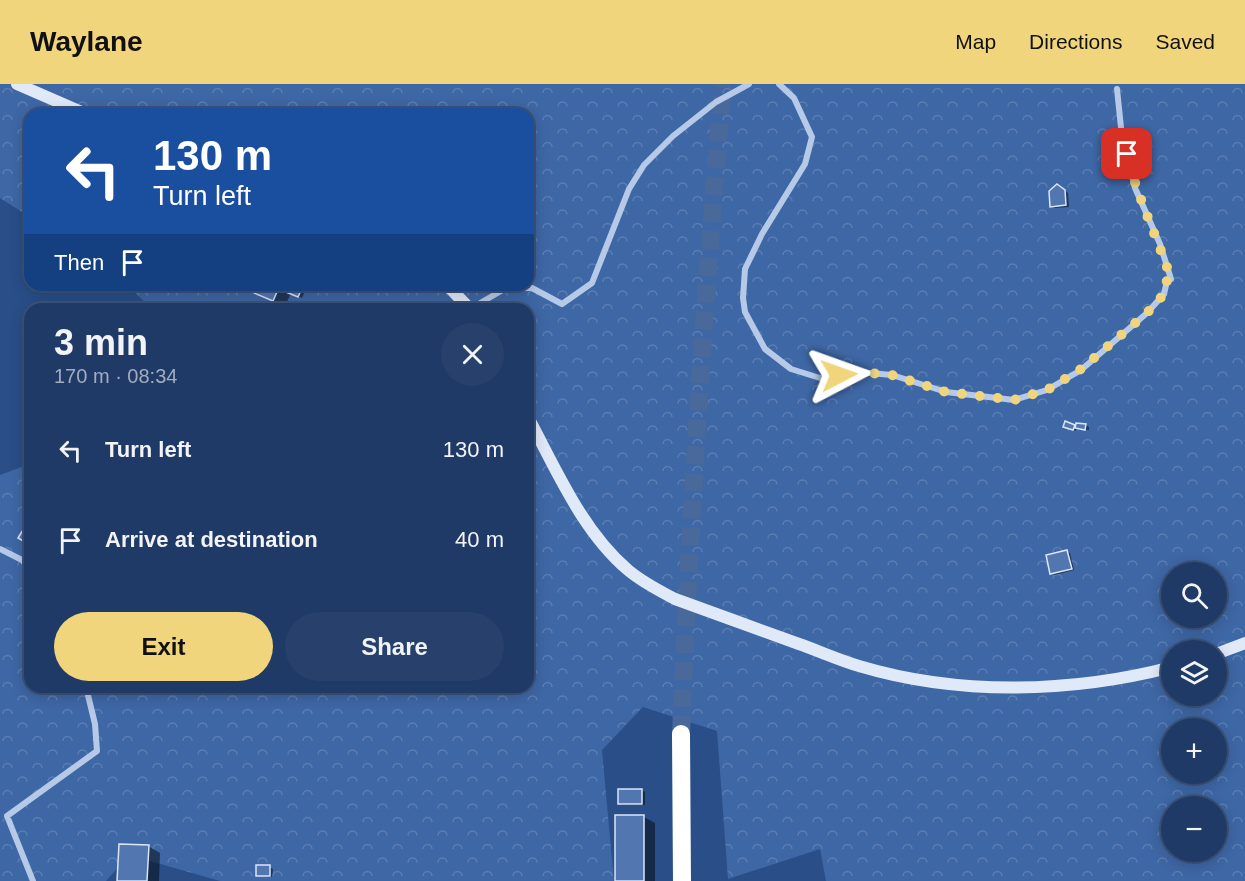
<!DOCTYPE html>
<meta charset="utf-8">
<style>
:root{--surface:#1f3a66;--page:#27416c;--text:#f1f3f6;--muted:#a1adbf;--line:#3c547a;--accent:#f0d57d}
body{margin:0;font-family:Helvetica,sans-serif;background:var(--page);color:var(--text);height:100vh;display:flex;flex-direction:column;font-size:22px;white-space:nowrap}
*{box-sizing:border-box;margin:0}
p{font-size:20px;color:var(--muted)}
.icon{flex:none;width:33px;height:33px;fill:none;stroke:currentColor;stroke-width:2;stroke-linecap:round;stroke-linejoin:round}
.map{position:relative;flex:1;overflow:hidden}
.drawer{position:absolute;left:24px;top:219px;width:510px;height:390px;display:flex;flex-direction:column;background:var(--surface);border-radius:18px;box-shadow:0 3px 15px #0003,0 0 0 2px var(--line)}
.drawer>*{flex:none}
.top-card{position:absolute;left:24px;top:24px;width:510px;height:183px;border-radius:18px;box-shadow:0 3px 15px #0003,0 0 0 2px var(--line);background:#1a4fa0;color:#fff;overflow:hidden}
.buttons{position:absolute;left:1161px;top:478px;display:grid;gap:12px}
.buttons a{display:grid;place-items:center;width:66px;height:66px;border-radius:50%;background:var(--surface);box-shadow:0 3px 15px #0003,0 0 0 2px var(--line);font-size:30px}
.pin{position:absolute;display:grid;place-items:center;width:51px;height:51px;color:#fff;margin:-26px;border-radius:12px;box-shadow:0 3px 9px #0006}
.me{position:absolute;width:66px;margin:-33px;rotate:86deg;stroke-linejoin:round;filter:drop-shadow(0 0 4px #0008)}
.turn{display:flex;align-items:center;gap:21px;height:126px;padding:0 30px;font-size:27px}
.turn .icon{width:78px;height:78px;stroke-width:2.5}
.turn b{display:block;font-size:42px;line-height:51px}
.then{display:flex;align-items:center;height:57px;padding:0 30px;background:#0003;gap:12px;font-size:22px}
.round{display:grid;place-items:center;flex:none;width:63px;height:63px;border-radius:32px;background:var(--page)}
.overview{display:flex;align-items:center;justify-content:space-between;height:102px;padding:0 30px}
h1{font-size:36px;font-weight:700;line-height:45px}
.primary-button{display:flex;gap:12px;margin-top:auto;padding:12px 30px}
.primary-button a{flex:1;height:69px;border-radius:36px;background:var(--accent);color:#111;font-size:24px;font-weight:700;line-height:69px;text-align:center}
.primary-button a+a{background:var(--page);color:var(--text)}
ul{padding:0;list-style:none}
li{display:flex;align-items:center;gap:18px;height:90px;padding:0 30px}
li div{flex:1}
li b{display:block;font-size:22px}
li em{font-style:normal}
header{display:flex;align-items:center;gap:36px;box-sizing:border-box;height:84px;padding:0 30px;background:var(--accent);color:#111}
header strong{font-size:28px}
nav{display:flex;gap:33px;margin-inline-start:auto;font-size:21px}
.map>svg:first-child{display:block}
.forest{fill:url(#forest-crowns);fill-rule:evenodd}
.shadow{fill:#0007}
.building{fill:#5277b0;stroke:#dae5f7;stroke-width:1.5}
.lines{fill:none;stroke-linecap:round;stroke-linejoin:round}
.highway-tunnel{stroke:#49699a;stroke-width:18;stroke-dasharray:18 9;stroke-linecap:butt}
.street{stroke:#b6cae8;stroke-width:6}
.secondary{stroke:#e0e9f8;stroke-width:12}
.highway{stroke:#fff;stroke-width:18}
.route{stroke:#f0d57d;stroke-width:10;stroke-dasharray:0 18}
</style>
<header>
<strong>Waylane</strong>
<nav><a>Map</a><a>Directions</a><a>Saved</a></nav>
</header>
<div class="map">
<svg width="1245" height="797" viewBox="0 0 1245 797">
<defs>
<pattern id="forest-crowns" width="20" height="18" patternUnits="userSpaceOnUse" patternTransform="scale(1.5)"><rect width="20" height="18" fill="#3e67a5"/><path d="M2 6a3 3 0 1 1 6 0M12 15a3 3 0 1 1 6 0" fill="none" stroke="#5b7eb2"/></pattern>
</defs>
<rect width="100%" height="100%" fill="#294e88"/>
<path class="forest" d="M0,0H1245V797H826L820,765L728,795L717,647L643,623L602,666L614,797H220L129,771L106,797H0V391L30,380V603H528V225H153L126,201H528V30H30V133L0,114ZM1172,489H1216V534H1172ZM1172,567H1216V612H1172ZM1172,645H1216V690H1172ZM1172,723H1216V768H1172Z"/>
<path class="shadow" d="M1061,103L1068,109L1069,123L1055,124L1052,122Z
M251,201H294L305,207L302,214L291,209L285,222L249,205Z
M1077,340L1086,341L1089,343V346L1077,344L1076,347L1068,344L1074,342L1077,344Z
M1067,468L1070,469L1074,486L1055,491L1052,489Z
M642,706L645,708V721H623L620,719Z
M644,733L655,739V797H616Z
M148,762L160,769L159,797H119Z
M269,783L273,785L272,793L257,791Z"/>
<path class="building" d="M1057,100L1065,106L1066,121L1050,123L1049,107Z
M250,201H280L273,217L247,206Z
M289,201H297L302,204L298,213L286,208Z
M1065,337L1075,341L1073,346L1063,343Z
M1076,339L1086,340L1085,346L1075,344Z
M26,441L30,443V461L18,454Z
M1067,466L1072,485L1050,490L1046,471Z
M618,705H642V720H618Z
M615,731H644V797H615Z
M119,760L149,761L147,797H117Z
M256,781H270V792H256Z"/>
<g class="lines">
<path class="highway-tunnel" d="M681,650C690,433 704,216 723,0"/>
<path class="street" d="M779,0L794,14L812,53L805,80L762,150L745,185L743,214L745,228L765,265L791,285L820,294L858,288L892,291L946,308L1014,316L1047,306L1081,286L1147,229L1164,210L1167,197L1171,195L1160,160L1135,104L1122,53L1117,5
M470,225L506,204H532L562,220L592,199L629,105L644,81L673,52L716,18L749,0
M0,465L22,476L30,486
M33,797L7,732L97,667L95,640L86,603"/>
<path class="secondary" d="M17,0L86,30
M447,201L470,225
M528,333C556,385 582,447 628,486C642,498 658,506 675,515C716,530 758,545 799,560C819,567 839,576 859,582C959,612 1072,609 1172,583
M1216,570L1245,559"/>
<path class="highway" d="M681,650L682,797"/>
</g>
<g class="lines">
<path class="route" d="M839,291L858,288L892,291L946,308L1014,316L1047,306L1081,285L1147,229L1164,210L1167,196L1171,195C1157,152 1137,113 1127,70"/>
</g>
</svg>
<div class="buttons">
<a><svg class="icon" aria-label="search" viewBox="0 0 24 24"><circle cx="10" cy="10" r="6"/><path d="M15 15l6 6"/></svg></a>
<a><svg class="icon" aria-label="layers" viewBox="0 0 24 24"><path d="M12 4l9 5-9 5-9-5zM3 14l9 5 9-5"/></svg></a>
<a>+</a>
<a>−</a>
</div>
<div class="pin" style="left:1127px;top:70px;background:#d93025"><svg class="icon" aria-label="arrive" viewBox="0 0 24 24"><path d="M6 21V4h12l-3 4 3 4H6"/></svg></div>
<svg class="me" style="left:839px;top:291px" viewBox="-20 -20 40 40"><path d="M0-17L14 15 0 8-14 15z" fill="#f0d57d" stroke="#fff" stroke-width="4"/></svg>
<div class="top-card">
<div class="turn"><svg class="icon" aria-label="left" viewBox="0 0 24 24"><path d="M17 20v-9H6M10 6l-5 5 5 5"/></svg><div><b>130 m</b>Turn left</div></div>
<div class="then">Then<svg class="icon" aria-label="arrive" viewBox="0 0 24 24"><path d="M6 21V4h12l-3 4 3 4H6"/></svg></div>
</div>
<section class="drawer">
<div class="overview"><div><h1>3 min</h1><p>170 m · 08:34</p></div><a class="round"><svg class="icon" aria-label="close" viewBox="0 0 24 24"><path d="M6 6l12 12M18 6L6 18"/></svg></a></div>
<ul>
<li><svg class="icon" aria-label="left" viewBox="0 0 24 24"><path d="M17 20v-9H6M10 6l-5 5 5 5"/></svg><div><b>Turn left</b></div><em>130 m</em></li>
<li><svg class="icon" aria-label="arrive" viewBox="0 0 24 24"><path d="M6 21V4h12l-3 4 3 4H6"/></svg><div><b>Arrive at destination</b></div><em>40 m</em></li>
</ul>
<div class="primary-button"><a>Exit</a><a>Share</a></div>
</section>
</div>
